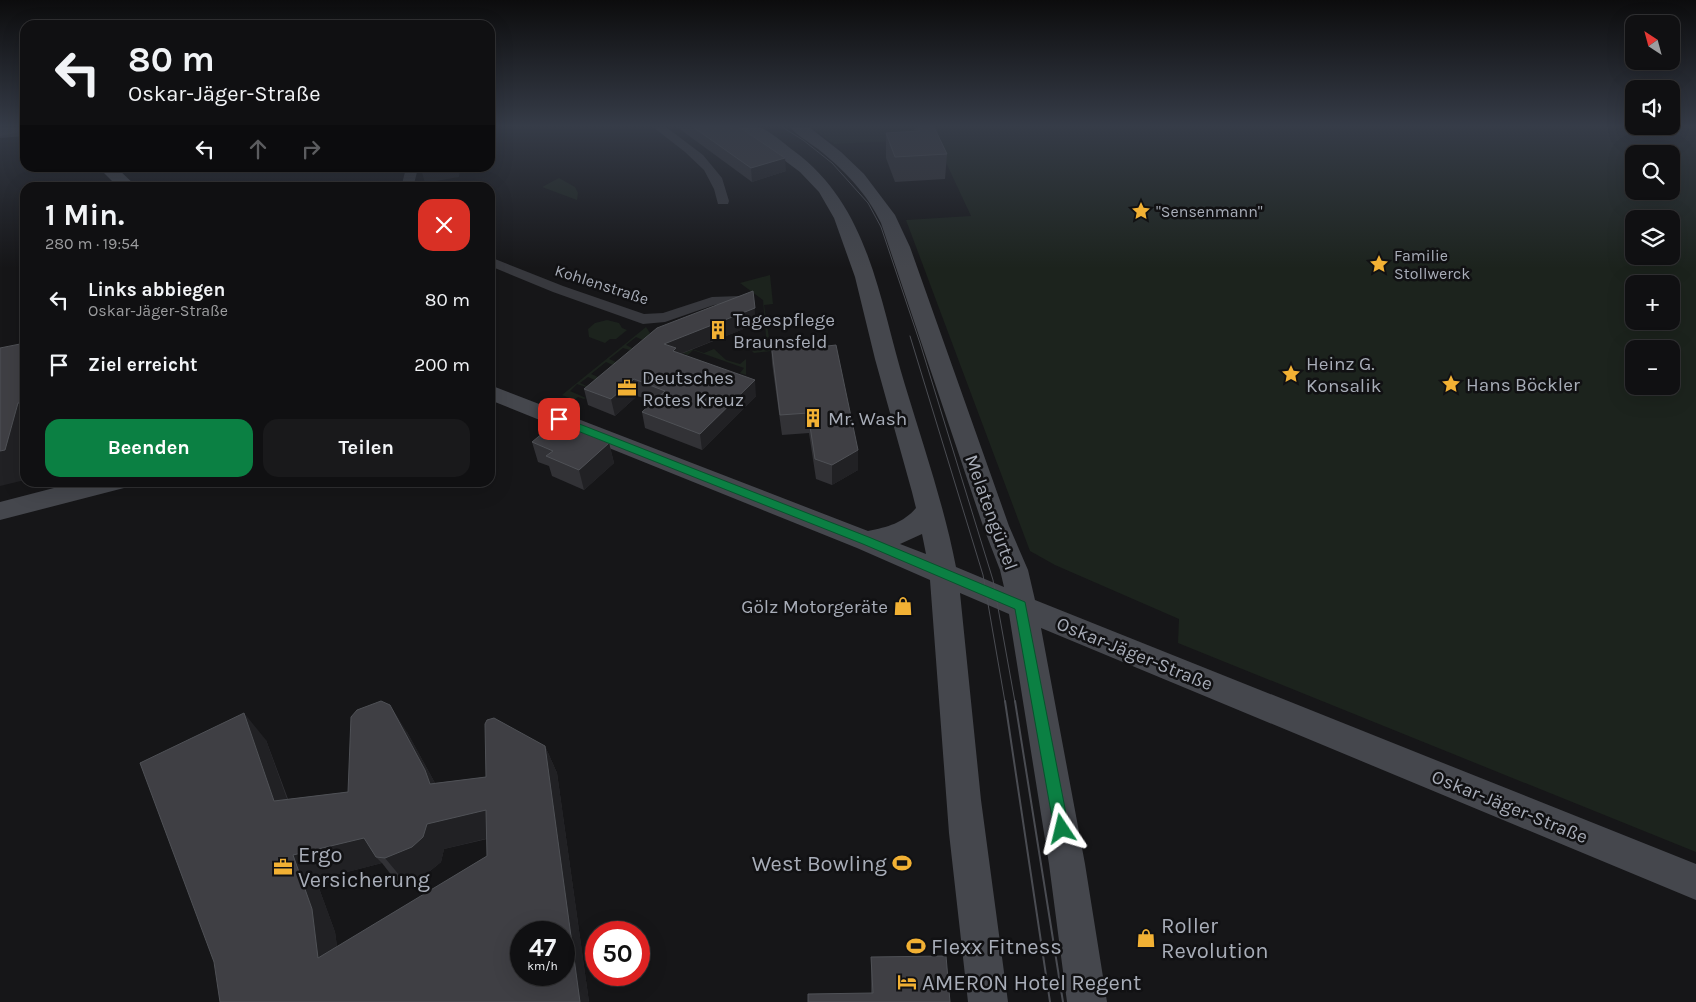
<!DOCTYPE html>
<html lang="de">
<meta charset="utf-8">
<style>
:root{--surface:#101012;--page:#19191b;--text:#f1f3f6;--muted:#9c9d9f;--line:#303032;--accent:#0b8043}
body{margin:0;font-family:Karla,sans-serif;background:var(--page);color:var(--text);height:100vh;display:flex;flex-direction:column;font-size:19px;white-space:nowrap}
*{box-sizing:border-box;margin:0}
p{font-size:16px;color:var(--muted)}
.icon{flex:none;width:28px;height:28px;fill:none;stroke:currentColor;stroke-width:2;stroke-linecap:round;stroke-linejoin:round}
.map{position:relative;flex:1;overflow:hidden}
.side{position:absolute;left:20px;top:182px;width:475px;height:305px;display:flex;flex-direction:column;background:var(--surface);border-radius:15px;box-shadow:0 5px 20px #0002,0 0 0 1px var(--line)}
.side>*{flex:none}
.banner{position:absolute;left:20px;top:20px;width:475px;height:152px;border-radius:15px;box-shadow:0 5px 20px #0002,0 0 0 1px var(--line);background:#101012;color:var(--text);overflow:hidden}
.needle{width:32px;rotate:324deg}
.tools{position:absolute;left:1625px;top:15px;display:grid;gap:10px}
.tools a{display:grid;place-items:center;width:55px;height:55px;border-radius:10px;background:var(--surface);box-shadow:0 5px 20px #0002,0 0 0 1px var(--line);font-size:25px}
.speed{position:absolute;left:510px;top:921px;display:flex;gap:10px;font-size:25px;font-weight:700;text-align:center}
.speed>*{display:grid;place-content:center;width:65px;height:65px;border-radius:50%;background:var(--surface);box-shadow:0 5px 20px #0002,0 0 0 1px var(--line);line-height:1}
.speed small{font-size:12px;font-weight:400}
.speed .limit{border:8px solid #d22;background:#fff;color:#111}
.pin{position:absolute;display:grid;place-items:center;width:42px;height:42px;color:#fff;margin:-21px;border-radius:10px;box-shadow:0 2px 8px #0006}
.me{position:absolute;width:55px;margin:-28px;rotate:350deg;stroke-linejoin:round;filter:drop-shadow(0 0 4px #0008)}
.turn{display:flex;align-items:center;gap:18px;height:105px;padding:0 25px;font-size:22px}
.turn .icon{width:65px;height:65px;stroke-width:2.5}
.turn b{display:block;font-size:35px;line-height:42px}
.lanes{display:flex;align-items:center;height:48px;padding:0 25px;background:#0003;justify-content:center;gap:25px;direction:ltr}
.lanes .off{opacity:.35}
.round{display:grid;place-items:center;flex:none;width:52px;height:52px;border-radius:15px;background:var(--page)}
.head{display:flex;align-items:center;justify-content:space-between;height:85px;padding:0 25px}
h1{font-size:30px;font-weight:700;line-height:38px}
.primary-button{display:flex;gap:10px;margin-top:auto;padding:10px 25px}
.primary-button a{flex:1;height:58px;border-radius:15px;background:var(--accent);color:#fff;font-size:20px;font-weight:700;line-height:58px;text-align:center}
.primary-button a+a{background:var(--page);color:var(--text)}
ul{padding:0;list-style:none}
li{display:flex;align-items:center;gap:15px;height:65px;padding:0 25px}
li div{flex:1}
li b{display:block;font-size:19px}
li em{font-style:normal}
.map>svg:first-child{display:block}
.green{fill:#1c231d;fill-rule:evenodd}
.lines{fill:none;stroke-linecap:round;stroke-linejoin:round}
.street{fill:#37383d;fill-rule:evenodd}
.secondary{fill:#45474d;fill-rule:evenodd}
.tram-far1{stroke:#4a4c52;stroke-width:1}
.tram{stroke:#4a4c52;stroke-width:2}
.wall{fill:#323236;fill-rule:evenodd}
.shaded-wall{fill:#212124}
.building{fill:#3f3f44;stroke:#4f5156;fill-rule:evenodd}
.route{fill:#0b8043;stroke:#07532c}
.labels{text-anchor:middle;stroke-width:5;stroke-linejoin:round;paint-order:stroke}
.far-poi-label{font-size:16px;fill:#a8adb8;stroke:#111113;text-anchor:start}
.far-street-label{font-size:16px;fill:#a8adb8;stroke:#111113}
.poi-label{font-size:19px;fill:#a8adb8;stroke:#111113;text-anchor:start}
.street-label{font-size:19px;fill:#a8adb8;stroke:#111113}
.near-poi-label{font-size:22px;fill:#a8adb8;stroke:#111113;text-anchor:start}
</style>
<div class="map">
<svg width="1696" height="1002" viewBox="0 0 1696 1002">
<rect width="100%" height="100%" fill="#161618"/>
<path class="green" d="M810,127H1696V852L1178,643L1179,619L1055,565L1030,551L906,220L971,216L935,139L834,144ZM1634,154H1671V191H1634ZM1634,219H1671V256H1634ZM1634,284H1671V321H1634ZM1634,349H1671V386H1634Z
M559,178L575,187L578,193L577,200L542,187Z
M770,275L773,304L764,305L771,351L754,353L752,351L767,348L763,300L740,283Z
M607,320L619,323L622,328L627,330L616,339H610L605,343L589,337L588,329L595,323Z
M646,327L650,333L643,340L636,337L626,345L632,348L630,350L623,348L609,359L616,362L613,365L606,362L591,374L598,377L595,380L588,377L580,383L595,390L577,384L570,391L586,398L584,399L578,397L574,400L562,395Z
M676,344L704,353L714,349L726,360L740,364L746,359V375L740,373L744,368L693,350L688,355L670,349Z"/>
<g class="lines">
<path class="street" d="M653,127H666L703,155L722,178L729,201L728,204H718L714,189L704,170L685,152Z
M25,130V136L0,138V132Z
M406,168H418L413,188H401Z
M490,257L563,286L644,314L663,313L712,297L740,296L742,299L740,302L714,305L665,322L643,324L553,292L490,266Z"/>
<path class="secondary" d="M0,127H25V131L0,136Z
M740,127C746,127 754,126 759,127C769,130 785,144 794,151C870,207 879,300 905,385C923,445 944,505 956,567L1004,587L1000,570L983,526L881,223C867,193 843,169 818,149C809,142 797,136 790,127H809L841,152L864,174L895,215L910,247L1009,526L1028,570L1035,600L1696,864V900L1041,628L1085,864L1107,1002H1067L1049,864L1009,614L960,593L981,800L1008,1002H968L949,833L930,580L857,548L490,400V385L868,531C888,527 903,523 916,508L912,492L875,359L855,277L834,218L819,192L800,172ZM922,534L926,554L900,544Z
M99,168H117L138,188H119Z
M77,482H128L124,488L0,520V502Z"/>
<path class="tram-far1" d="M782,127L803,140L832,163L868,203L881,227L920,343L993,580L1015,702
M910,336L983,575L1005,702"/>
<path class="tram" d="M1005,701L1050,1002
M1015,701L1063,1002"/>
</g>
<path class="wall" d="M677,127H739L786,171L752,182Z
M914,127H934L947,154L945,179L895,182L886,158V133L914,131Z
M756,324L681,354L756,396L702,450L645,428L642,412L653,401L637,396L615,416L588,405L584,389Z
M771,343L858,470L832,485L816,479L809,433L782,435L772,363Z
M532,442L609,443L614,463L584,490L552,476L549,466L538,462Z
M407,732L435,783L486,777L545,746L557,773L589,1002H220L266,740L288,799L348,792ZM487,839V856L337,947L335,932L316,880L382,863L396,881L405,882L430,871L441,862L444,849Z
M871,957L950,1002L871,993Z"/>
<path class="shaded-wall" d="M785,158L786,171L752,182L751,168Z
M432,168H460L459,177L425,183L421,169Z
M753,291L756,324L677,355L664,344Z
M634,379L637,396L615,416L611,399Z
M755,380L756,396L702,450L700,434Z
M25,395V480L0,486V451L18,403Z
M609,443L614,463L584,490L579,470Z
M858,450V470L832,485V465Z
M390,705L407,732L442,796L430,784Z
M244,713L266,740L297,827L274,801Z
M545,746L557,773L589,1002H580Z
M486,810L501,835L444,849L441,862L430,871L405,882L385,858L427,824Z
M364,838L376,857L382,863L316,880L335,932L342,980L318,958L293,855Z"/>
<path class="building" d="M693,127H739L785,158L751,168Z
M918,127H934L947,154L895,157L886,133L920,131Z
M421,168H432L421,169Z
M753,291L755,308L664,344L676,348L673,351L755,380L700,434L642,412L665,391L634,379L611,399L584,389L657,328Z
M807,340L819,347L836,345L858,450L832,465L815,459L808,413L780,415L771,343Z
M25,343V395L23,402L18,403L5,450L0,451V348Z
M556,422L609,443L579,470L546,456L553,451L532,442Z
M381,701L390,705L425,770L430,784L486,777L485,724L487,720L494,718L545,746L580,1002H220L214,962L140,763L244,713L274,801L348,792L351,717L357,710ZM486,810L487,856L318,958L312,909L293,855L364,838L376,857L385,858L412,847L423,837L427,824ZM521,932H564V975H521Z
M946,956L950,1002H808V994L873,993L871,957Z"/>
<linearGradient id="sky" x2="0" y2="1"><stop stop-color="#0c0c0d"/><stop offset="0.47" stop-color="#363c48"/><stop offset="1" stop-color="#363c48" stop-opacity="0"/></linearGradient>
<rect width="1696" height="268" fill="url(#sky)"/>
<path class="route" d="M559,416L871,538L1025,602L1069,829L1067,834L1062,836L1056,834L1054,829L1015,609L863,544L555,422L554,419Z"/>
<defs>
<g id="sight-bare" transform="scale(1.5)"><path d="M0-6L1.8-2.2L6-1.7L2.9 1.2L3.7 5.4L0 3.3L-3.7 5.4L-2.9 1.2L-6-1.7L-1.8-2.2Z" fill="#f2b134" stroke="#111113" stroke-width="2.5" paint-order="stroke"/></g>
<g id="building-bare" transform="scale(1.5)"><path d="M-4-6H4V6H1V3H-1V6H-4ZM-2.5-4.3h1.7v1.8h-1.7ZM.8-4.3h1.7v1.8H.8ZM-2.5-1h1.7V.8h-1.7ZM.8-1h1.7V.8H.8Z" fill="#f2b134" stroke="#111113" stroke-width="2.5" paint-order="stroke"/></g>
<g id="office-bare" transform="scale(1.5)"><path d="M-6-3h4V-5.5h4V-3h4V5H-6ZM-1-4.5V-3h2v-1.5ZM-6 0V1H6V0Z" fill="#f2b134" stroke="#111113" stroke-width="2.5" paint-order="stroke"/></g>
<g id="shop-bare" transform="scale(1.5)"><path d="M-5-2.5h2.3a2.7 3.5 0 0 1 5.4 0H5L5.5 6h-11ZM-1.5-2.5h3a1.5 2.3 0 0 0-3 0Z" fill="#f2b134" stroke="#111113" stroke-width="2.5" paint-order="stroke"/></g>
<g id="stadium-bare" transform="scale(1.5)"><path d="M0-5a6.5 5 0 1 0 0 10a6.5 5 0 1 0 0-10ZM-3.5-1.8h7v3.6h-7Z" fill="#f2b134" stroke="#111113" stroke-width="2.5" paint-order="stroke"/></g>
<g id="hotel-bare" transform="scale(1.5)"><path d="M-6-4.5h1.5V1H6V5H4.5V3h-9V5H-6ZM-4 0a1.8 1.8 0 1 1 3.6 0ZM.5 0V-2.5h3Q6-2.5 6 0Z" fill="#f2b134" stroke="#111113" stroke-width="2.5" paint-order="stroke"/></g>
</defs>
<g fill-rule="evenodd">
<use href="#sight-bare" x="1141" y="211"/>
<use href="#sight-bare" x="1379" y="264"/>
<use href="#building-bare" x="718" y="330"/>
<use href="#sight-bare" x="1291" y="374"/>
<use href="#sight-bare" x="1451" y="384"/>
<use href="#office-bare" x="627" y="388"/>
<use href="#building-bare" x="813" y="418"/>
<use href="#shop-bare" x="903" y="606"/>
<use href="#stadium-bare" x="902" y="863"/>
<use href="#office-bare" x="283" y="867"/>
<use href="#shop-bare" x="1146" y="938"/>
<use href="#stadium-bare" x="916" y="946"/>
<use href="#hotel-bare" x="907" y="982"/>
</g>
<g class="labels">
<g class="far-poi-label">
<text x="1156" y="217">"Sensenmann"</text>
<text x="1394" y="261">Familie<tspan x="1394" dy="18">Stollwerck</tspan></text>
</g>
<g class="far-street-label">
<text transform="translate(602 284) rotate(18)" y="6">Kohlenstraße</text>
</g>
<g class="poi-label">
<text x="733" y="326">Tagespflege<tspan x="733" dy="22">Braunsfeld</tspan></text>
<text x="1306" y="370">Heinz G.<tspan x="1306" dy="22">Konsalik</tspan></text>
<text x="642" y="384">Deutsches<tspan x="642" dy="22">Rotes Kreuz</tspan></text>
<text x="1466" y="391">Hans Böckler</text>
<text x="828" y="425">Mr. Wash</text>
<text x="888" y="613" text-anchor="end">Gölz Motorgeräte</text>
</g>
<g class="street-label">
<text transform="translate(992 512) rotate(70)" y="7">Melatengürtel</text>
<text transform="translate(1135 653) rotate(22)" y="7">Oskar-Jäger-Straße</text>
<text transform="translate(1510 806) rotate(22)" y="7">Oskar-Jäger-Straße</text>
</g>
<g class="near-poi-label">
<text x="298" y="862">Ergo<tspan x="298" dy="25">Versicherung</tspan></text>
<text x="887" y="871" text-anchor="end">West Bowling</text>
<text x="1161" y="933">Roller<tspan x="1161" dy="25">Revolution</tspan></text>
<text x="931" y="954">Flexx Fitness</text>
<text x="922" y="990">AMERON Hotel Regent</text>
</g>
</g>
</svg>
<div class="tools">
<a><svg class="needle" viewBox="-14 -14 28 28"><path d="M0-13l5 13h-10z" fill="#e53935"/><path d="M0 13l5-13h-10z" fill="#9c9d9f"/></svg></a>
<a><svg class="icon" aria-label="sound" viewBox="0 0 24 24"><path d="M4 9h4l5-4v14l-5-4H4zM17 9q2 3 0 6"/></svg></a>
<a><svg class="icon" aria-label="search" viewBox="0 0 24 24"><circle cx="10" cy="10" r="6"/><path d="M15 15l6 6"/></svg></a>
<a><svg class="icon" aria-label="layers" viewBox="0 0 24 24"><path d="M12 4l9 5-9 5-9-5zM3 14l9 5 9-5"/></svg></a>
<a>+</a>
<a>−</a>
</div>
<div class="speed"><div>47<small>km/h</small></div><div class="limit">50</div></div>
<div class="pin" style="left:559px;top:419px;background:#d93025"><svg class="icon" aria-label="arrive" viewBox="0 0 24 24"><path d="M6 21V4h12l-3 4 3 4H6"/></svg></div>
<svg class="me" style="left:1062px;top:829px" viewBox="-20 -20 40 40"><path d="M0-17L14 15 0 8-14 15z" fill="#0b8043" stroke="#fff" stroke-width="4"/></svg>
<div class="banner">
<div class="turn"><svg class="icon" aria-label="left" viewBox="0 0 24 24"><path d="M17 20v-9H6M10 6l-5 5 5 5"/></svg><div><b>80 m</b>Oskar-Jäger-Straße</div></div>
<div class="lanes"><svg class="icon" aria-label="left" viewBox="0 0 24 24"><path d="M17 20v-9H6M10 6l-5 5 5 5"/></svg><svg class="icon off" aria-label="ahead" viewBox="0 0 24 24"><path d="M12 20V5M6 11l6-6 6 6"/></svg><svg class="icon off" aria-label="right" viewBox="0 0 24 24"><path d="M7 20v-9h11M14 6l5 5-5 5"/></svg></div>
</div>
<section class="side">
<div class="head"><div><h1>1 Min.</h1><p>280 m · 19:54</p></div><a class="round" style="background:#d93025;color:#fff"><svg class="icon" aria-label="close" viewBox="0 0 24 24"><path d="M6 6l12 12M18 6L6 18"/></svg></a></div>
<ul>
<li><svg class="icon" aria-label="left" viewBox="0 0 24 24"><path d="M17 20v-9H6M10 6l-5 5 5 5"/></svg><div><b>Links abbiegen</b><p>Oskar-Jäger-Straße</p></div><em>80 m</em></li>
<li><svg class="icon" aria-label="arrive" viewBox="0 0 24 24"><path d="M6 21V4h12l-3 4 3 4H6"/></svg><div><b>Ziel erreicht</b></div><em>200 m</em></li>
</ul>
<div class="primary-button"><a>Beenden</a><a>Teilen</a></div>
</section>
</div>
